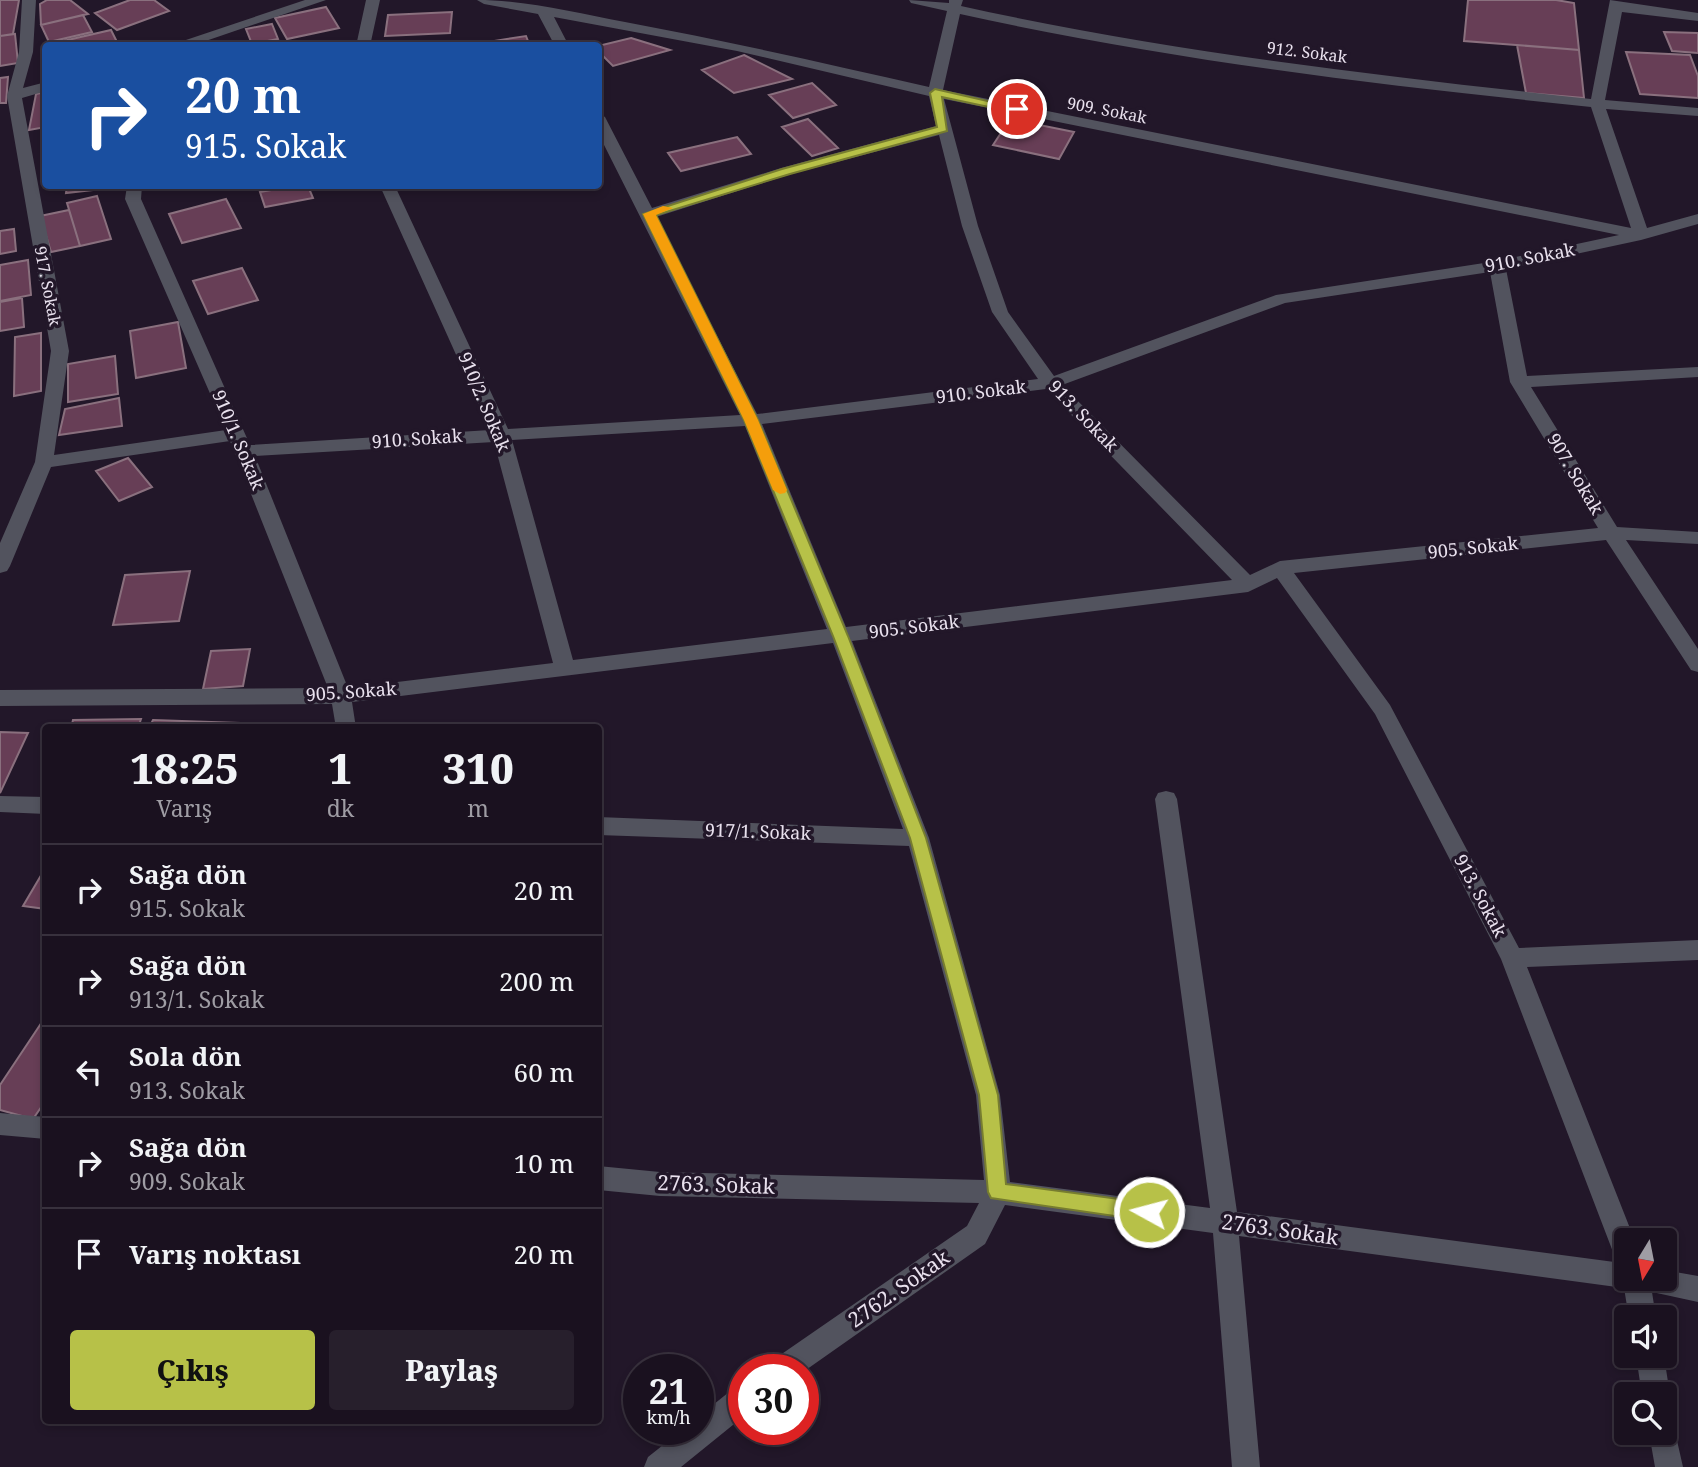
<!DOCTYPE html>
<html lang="tr">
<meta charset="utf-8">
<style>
:root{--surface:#1a111f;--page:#271f2c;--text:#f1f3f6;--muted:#9f9da4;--line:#38313d;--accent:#b7c148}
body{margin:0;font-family:"Noto Serif",serif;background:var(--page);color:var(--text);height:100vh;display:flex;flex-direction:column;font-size:26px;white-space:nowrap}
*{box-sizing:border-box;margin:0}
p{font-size:23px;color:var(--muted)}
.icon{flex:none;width:38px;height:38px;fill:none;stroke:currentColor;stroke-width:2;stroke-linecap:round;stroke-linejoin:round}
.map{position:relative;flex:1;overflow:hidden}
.side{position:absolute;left:42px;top:724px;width:560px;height:700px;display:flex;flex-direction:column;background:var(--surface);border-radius:7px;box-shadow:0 4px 10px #0003,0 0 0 2px var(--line)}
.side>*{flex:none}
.top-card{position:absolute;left:42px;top:42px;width:560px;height:147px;border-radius:7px;box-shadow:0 4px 10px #0003,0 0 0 2px var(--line);background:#1a4fa0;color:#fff;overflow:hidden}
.needle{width:46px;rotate:190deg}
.buttons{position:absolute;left:1614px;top:1228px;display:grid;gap:14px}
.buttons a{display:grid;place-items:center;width:63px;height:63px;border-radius:7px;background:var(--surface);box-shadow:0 4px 10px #0003,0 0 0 2px var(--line);font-size:35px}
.speed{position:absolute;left:623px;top:1354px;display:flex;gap:14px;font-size:35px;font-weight:700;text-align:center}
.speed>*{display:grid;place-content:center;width:91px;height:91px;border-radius:50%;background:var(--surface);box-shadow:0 4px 10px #0003,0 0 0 2px var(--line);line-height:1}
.speed small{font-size:18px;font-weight:400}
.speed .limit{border:10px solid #d22;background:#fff;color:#111}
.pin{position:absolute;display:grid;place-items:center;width:60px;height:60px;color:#fff;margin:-30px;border:4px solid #fff;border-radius:50%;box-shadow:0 2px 7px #0007}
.me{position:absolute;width:77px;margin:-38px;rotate:277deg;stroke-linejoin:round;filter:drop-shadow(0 0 5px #0008)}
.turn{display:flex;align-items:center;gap:24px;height:147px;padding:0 28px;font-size:32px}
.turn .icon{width:91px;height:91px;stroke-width:2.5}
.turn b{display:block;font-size:49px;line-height:60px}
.eta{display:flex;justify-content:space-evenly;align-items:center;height:119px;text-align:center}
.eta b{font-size:42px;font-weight:800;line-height:49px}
.primary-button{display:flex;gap:14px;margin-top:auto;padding:14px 28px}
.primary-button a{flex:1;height:80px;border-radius:7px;background:var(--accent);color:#111;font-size:28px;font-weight:800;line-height:80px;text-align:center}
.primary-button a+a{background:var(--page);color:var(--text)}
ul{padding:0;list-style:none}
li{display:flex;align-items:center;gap:21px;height:91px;padding:0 28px;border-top:2px solid var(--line)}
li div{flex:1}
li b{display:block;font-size:26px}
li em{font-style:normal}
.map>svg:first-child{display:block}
.building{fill:#673e56;stroke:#8a707e;stroke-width:2}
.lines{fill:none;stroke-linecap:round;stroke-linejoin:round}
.street{fill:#52535e;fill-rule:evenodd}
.route{fill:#b7c148;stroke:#777d2f;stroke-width:2}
.slow{fill:#f59e0b}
.labels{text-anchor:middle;stroke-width:7;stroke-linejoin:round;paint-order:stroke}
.far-street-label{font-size:16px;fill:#e9e1ee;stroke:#221729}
.street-label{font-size:18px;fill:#e9e1ee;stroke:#221729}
.near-street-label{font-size:21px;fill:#e9e1ee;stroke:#221729}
</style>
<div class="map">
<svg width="1698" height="1467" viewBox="0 0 1698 1467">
<rect width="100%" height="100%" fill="#221729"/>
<path class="building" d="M0,0H19L13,34L0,36Z
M47,0H70L88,14L41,25L40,4Z
M130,0H154L169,11L117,30L95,13Z
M1468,0H1556L1574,3L1579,50L1464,41Z
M326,7L339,28L287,39L275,18Z
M452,12L450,33L385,36L388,15Z
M83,15L92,32L49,42L41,25Z
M272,24L278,39L252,44L246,29Z
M111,30L119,46L46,45Z
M1664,32L1698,33V53L1672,51Z
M15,34L18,63L0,66V36Z
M526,36L530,46H496L494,41Z
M631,38L670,50L613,66L598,51V46Z
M1517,45L1579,50L1584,98L1526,93Z
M1626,52L1690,55L1698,76V98L1640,94Z
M744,55L792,79L734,93L702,70Z
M8,77L6,103H0V78Z
M812,83L836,105L793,118L769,95Z
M46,92V127L29,130L36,94Z
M808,119L838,148L812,156L782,127Z
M1010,119L1074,132L1059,159L993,145Z
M737,137L751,154L681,171L668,153Z
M67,186H128L66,193Z
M294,186H308L313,198L265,207L260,192Z
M97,196L111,239L80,246L67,203Z
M226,199L241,228L182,243L169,214Z
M69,210L80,246L51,252L40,216Z
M14,229L16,251L0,254V231Z
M28,260L31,295L0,301V265Z
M242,268L258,300L208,314L193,281Z
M22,298L24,327L0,331V302Z
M178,322L186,368L136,378L130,331Z
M41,333V391L14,396L15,337Z
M115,356L118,394L68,402V364Z
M119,398L122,426L59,435L65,409Z
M128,458L152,487L119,501L96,471Z
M190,571L179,621L113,625L125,575Z
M250,649L243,686L203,689L211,651Z
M141,719L138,728H71L73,720Z
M153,720L239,723L237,728H149Z
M0,732L28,733L0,793Z
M46,867V909L23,906Z
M44,1019L46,1100L33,1119L0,1110V1085Z"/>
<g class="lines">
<path class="street" d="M22,0H36L33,52L23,88L46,82V91L22,98L69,351L54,455L226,430L125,199L127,186H142L141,199L250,445L490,430L380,186H395L508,429L740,415L598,133V113L605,117L652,208L781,168L936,126L929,96L737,51L554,17L569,46H555L538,14L484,4L477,0C527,0 576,13 625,22C727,41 828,64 929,87L947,11L911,3L909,0L949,3V0H963L961,6C1168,52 1380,76 1591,99L1610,0L1698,13V21L1622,12L1605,100L1698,108V116L1606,109L1647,228L1698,214V224L1641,240L1506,269L1527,376L1698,367V377L1531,387L1617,527L1698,532V544L1626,540L1698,649V672L1691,670L1606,540L1294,573L1390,705L1519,948L1698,940V960L1527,967L1635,1241H1626V1279H1664V1270L1698,1276V1302L1652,1292L1656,1318H1629L1624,1288L1239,1236L1260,1467H1232L1213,1233L1005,1205L985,1244L803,1372L769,1370L773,1360L967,1226L979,1203L660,1196L598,1190V1166L660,1172L984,1180L976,1095L909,846L598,835V817L903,829L833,643L352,702L356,728H336L332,704L0,706V690L328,688L230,441L51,467L10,566L7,571L0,573V543L35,462L51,351L7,96L19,52ZM960,14C1167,60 1380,85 1591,107L1631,228L943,90ZM944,99L1619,235L1497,261L1276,295L1054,376L1008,312L978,226ZM939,135L962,226L992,312L1038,379L757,414L656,217L791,174ZM1490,272L1510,382L1598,528L1280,561L1250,575L1062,385L1285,303ZM1046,389L1232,580L846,627L762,424ZM745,426L827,629L573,660L512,440ZM494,442L553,663L348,688L255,456ZM1277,578L1375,714L1501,959L1613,1252L1617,1261L1622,1263L1237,1212L1177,799L1174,793L1166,791L1158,793L1155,799L1210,1208L1010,1182L1000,1095L929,838L852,641L1248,592Z
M305,0H326L191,46H168Z
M366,0H380L370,46H356Z
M0,796L46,797V814L0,812Z
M0,1113L46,1117V1139L0,1135Z
M1636,1356H1664L1670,1395L1666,1405L1664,1395H1642Z
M744,1384V1416L681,1467H644L648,1457L682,1430H698V1417L734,1388Z
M1664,1419L1673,1423L1683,1467H1655L1649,1433H1664Z"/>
</g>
<path class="route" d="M935,89L1022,109L1017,113L942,97L947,131L790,174L656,215L758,420L848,636L926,838L998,1095L1006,1184L1149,1203L1156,1206L1159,1212L1156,1219L1149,1221L991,1198L988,1192L979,1095L910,838L833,636L744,420L643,214L782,169L937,127L930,93Z"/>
<path class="slow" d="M663,206L673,208L656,215L758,420L787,490L785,493L780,494L773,490L744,420L643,214Z"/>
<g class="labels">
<g class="far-street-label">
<text transform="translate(1307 52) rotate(7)" y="6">912. Sokak</text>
<text transform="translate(1107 110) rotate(11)" y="6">909. Sokak</text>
<text transform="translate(48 286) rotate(79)" y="6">917. Sokak</text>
</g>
<g class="street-label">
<text transform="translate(1530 258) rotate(-11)" y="6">910. Sokak</text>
<text transform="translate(981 392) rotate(-7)" y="6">910. Sokak</text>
<text transform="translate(484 402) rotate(67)" y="6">910/2. Sokak</text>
<text transform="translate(1083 416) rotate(46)" y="6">913. Sokak</text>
<text transform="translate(417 439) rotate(-4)" y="6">910. Sokak</text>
<text transform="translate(238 440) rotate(67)" y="6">910/1. Sokak</text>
<text transform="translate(1575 474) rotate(59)" y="6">907. Sokak</text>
<text transform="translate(1473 548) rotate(-6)" y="6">905. Sokak</text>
<text transform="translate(914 627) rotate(-7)" y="6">905. Sokak</text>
<text transform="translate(351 692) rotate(-4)" y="6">905. Sokak</text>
<text transform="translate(758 832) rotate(2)" y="6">917/1. Sokak</text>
<text transform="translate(1480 896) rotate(62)" y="6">913. Sokak</text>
</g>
<g class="near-street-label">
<text transform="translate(716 1185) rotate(2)" y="7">2763. Sokak</text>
<text transform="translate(1280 1230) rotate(8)" y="7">2763. Sokak</text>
<text transform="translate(899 1289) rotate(-35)" y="7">2762. Sokak</text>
</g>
</g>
</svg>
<div class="buttons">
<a><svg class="needle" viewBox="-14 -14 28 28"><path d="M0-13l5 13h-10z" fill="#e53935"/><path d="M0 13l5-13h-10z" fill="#9f9da4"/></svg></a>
<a><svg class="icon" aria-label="sound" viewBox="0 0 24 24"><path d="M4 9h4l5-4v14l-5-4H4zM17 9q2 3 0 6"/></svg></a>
<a><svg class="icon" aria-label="search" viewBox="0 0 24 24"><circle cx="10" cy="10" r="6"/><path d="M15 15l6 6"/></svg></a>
</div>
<div class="speed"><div>21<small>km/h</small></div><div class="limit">30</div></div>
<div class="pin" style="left:1017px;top:109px;background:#d93025"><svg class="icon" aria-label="arrive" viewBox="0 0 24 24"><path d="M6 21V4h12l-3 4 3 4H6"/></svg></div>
<svg class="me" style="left:1149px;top:1212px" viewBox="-20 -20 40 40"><circle r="17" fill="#b7c148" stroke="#fff" stroke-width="3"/><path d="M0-11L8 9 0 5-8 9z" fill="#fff"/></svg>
<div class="top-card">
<div class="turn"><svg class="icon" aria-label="right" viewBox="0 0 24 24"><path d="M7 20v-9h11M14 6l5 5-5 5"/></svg><div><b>20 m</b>915. Sokak</div></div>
</div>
<section class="side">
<div class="eta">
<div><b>18:25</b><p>Varış</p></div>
<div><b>1</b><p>dk</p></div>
<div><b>310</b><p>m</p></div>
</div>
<ul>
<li><svg class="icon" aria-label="right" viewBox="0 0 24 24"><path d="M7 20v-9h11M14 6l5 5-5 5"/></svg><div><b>Sağa dön</b><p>915. Sokak</p></div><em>20 m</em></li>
<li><svg class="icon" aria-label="right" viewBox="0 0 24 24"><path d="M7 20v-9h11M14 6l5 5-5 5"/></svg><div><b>Sağa dön</b><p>913/1. Sokak</p></div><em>200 m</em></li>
<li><svg class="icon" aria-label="left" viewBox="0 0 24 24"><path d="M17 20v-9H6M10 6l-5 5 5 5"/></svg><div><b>Sola dön</b><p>913. Sokak</p></div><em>60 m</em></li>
<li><svg class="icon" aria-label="right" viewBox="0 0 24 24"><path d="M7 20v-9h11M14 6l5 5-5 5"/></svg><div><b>Sağa dön</b><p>909. Sokak</p></div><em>10 m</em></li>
<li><svg class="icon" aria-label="arrive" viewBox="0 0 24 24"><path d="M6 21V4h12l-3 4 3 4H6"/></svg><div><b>Varış noktası</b></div><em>20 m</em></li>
</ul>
<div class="primary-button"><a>Çıkış</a><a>Paylaş</a></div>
</section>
</div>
